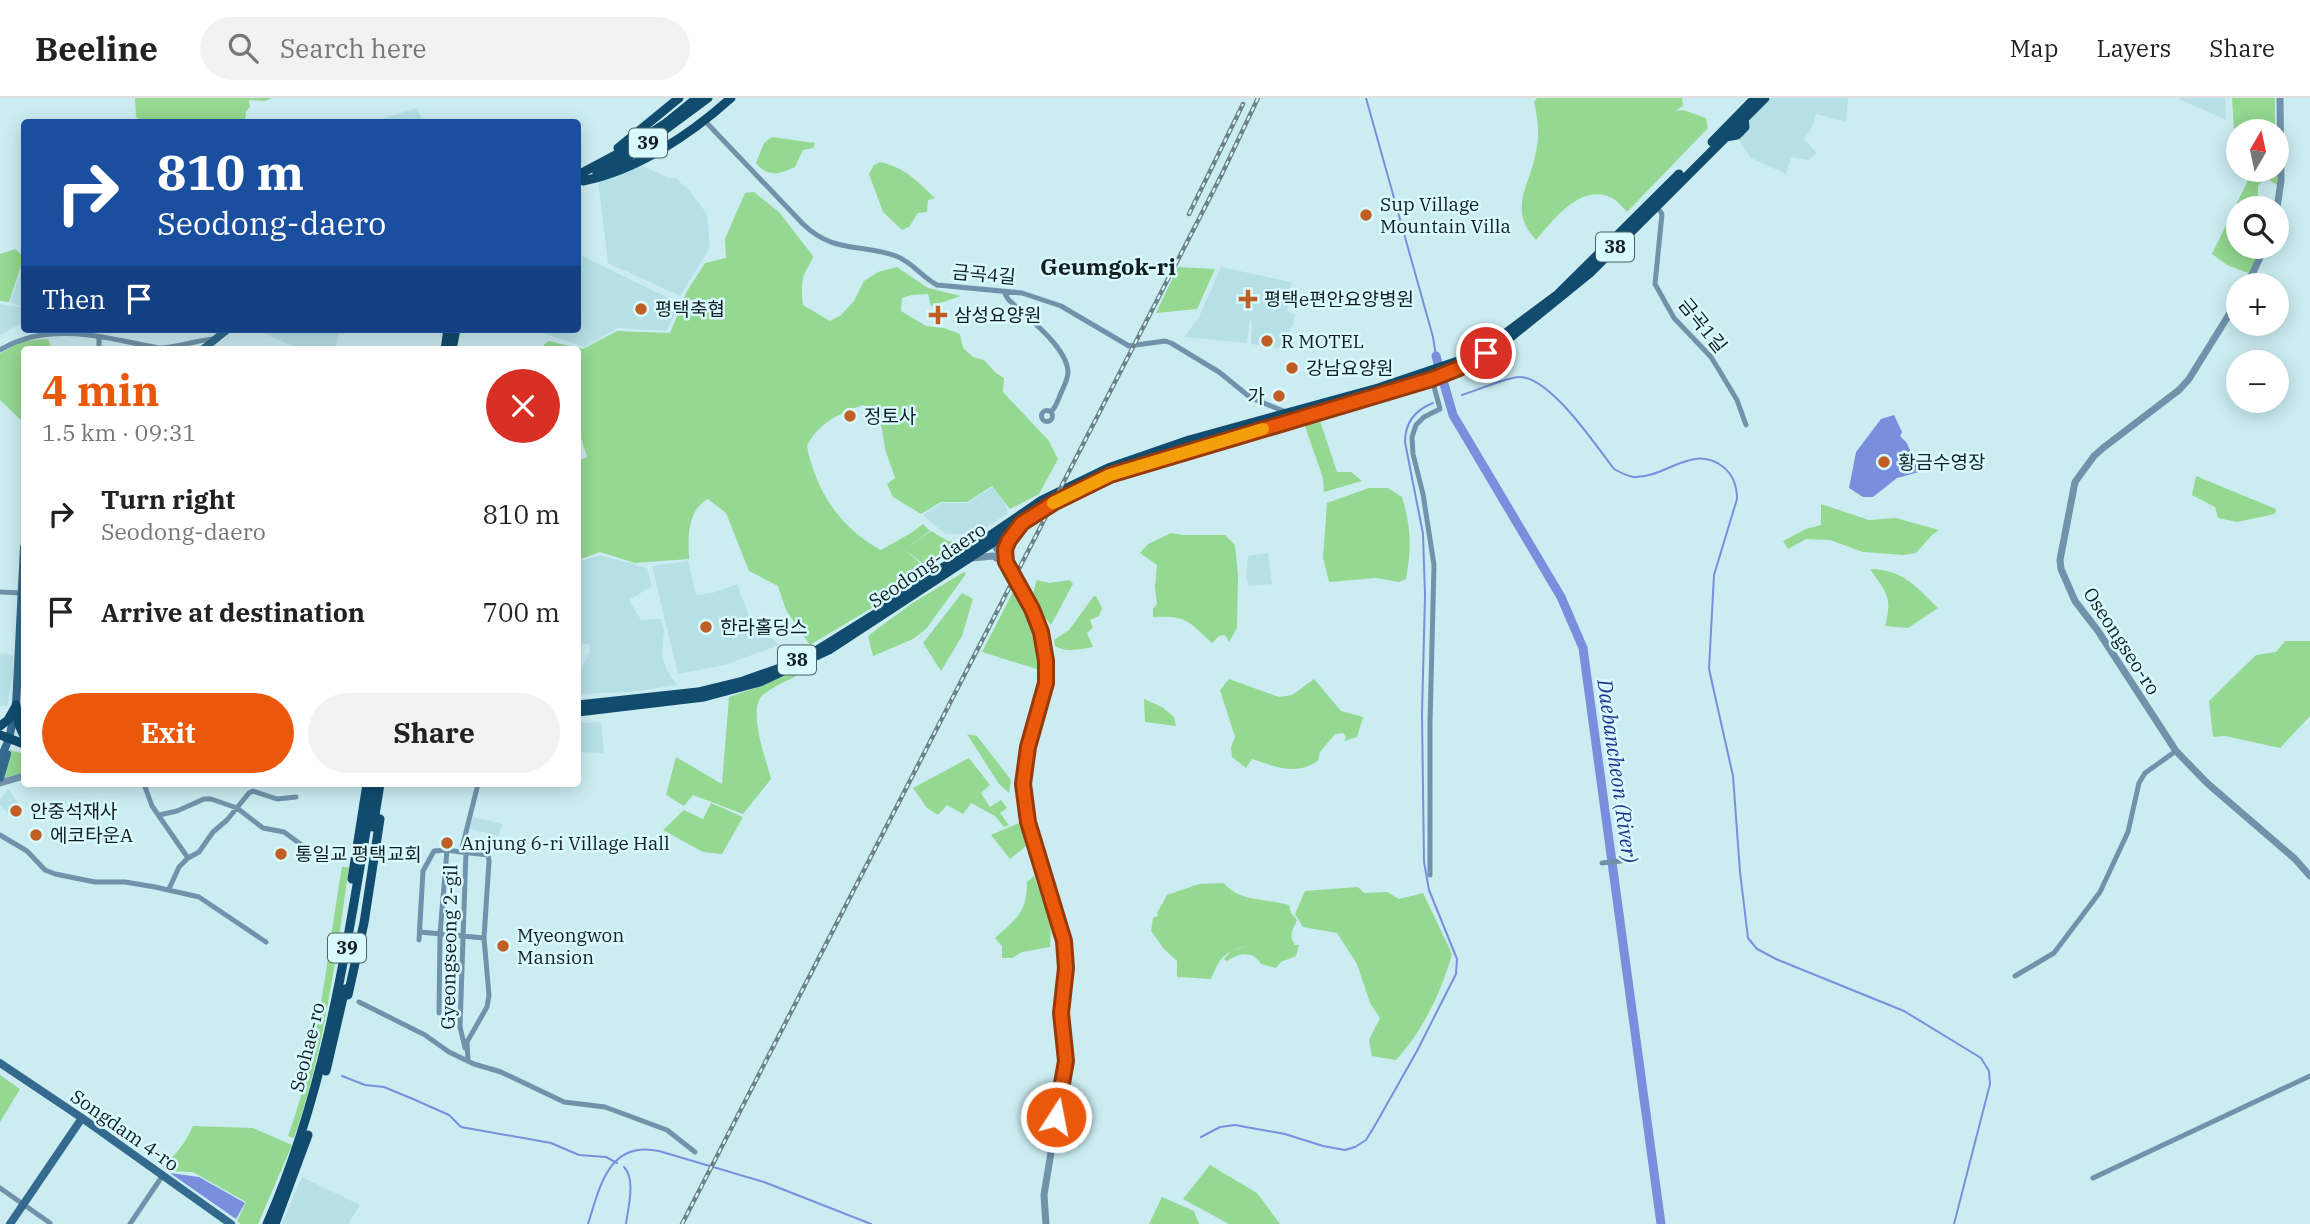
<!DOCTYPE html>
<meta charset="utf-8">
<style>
:root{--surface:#fff;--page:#f2f2f2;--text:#222;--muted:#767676;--line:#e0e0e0;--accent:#ea580c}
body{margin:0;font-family:"IBM Plex Serif","Noto Sans KR",serif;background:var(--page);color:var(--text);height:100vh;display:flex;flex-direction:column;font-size:26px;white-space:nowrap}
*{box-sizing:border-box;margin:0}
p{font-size:23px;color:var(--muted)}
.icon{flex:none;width:38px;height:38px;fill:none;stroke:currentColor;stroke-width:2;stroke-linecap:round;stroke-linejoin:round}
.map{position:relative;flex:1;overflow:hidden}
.panel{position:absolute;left:21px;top:248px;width:560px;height:441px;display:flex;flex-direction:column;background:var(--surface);border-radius:7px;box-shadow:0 4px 18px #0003}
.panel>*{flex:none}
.hud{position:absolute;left:21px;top:21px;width:560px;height:214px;border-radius:7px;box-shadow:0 4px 18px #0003;background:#1a4fa0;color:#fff;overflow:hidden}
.needle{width:46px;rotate:9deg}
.buttons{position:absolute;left:2226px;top:21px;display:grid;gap:14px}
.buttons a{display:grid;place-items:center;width:63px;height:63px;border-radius:50%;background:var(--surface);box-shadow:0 4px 18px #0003;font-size:35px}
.pin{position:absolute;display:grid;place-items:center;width:60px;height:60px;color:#fff;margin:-30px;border:4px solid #fff;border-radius:50%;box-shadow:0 2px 7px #0007}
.me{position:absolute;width:77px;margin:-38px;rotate:11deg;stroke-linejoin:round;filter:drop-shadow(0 0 5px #0008)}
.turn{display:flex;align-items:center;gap:24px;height:147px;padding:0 21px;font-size:32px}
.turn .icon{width:91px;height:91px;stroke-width:2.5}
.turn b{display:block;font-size:49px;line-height:60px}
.then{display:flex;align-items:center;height:66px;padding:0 21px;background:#0003;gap:14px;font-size:26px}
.round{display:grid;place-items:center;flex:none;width:74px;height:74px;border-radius:37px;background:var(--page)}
.overview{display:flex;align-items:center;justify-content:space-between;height:119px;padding:0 21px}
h1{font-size:42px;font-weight:700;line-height:52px;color:var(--accent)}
.cta{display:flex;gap:14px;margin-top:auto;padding:14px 21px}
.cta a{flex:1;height:80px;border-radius:42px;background:var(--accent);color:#fff;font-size:28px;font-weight:700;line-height:80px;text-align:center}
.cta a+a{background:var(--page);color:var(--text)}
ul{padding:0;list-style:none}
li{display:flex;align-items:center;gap:21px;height:98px;padding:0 21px}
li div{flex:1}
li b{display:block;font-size:26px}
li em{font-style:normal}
header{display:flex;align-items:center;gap:42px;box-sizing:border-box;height:98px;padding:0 35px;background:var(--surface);border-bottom:2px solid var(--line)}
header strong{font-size:33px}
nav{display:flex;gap:38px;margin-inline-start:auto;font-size:24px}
.search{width:490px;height:63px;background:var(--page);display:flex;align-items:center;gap:18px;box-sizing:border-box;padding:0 24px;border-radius:38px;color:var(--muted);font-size:26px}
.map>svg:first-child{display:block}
.built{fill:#b6e0e6}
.green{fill:#94d891}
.water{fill:#798edc}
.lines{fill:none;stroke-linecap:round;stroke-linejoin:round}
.stream{stroke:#798edc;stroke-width:2}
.river{stroke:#798edc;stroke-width:9}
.minor{stroke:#7093ab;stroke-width:5}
.tertiary{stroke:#7093ab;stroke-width:7}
.secondary{stroke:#336a8e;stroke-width:8}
.primary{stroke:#114c6e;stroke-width:9}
.rail-casing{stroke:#6c8286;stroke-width:4.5}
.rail{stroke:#d8faff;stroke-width:2;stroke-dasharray:5;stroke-linecap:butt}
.route-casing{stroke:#983908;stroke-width:18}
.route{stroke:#ea580c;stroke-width:12}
.slow{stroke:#f59e0b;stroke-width:12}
.poi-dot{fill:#c15e23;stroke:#d8faff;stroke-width:2.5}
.labels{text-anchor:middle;stroke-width:5;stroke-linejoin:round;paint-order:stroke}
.shield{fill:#d8faff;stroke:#4d6063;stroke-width:2}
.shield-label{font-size:18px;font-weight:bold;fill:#121e20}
.poi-label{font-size:19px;fill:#121e20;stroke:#d8faff;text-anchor:start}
.street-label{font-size:19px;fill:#121e20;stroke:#d8faff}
.water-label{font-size:21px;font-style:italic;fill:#27338e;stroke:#d8faff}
.quarter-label{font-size:23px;font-weight:bold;fill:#121e20;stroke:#d8faff}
</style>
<header>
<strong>Beeline</strong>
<div class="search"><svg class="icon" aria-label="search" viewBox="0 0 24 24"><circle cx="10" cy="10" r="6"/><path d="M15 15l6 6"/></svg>Search here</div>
<nav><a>Map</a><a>Layers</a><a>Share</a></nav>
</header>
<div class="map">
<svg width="2310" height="1126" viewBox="0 0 2310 1126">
<rect width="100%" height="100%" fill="#cbedf2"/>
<path class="built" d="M1772,0H1848L1846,24L1816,16L1812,30L1804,41L1817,55L1809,62L1791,59L1786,76L1751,60L1739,42L1741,28Z
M2177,0H2225L2226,22Z
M417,10L423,24H371Z
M641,67L668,80H675L689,92L707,116L710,150L680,198L608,165L598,83Z
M578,156L679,205L667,233L618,230L584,249L532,231H578Z
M24,164V208L10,205Z
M1221,169L1291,184L1287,213L1295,216L1293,229H1291L1284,251L1251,246L1252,223L1250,222L1247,245L1184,239L1199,219Z
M0,206L24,210V224L0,237Z
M255,231H340L335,252H301Z
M993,389L1005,406L1008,415L977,436H945L923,417L942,405H967Z
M1268,455L1272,486L1249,488L1246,480L1248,458Z
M600,457L647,470L652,488L629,502L641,522L661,521L664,533L662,555L666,571L677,587L631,594L581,596L582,588L578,586V576L590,554L589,547L578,544V464Z
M688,463L696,497L712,495L737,486L749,518L779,547L725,567L678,576L652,468Z
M4,555L13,558V576L7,608H0V556Z
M601,624L604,655L578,654V625Z
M8,691L24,713L13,720L0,707V701Z
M473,719L502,726L499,738L470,731Z
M302,1079L360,1107L348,1126H282Z"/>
<path class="green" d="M135,0H272L265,3L249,2L250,9L246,13L245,24H142L136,19Z
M1537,0H1682L1683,8L1675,13L1683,12L1706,20L1708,30L1627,114C1622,109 1616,101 1610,99C1580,86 1553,122 1536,142C1507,111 1530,88 1536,54C1540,36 1538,22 1534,4Z
M2232,0H2275V33H2238V35L2234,31Z
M772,39L815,45L813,50L803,52L795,69C779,76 768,80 756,65L764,45Z
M2277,50V87L2265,79L2258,88V99L2263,110H2238V149H2261L2251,176L2227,167L2212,156L2253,72H2277Z
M880,64C908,71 915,82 935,100L928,102L927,114L918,115L909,129L902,132L883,114L869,76L874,67Z
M754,94L779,114L813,158C811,167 804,173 803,181C801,189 802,199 803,207L830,223L841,217L854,203L864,183L878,174L897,169L928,190L961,198L931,208L928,196L911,197L902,200L901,213L926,228L944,230L960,236L963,250L973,259L984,262L996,275L1004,280L1003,294L1049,343L1058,361L1039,396L1010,411L992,388L967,404H941L921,416L893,399L887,386L895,380C892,371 889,363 886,354C881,333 885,317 863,307C840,315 818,325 807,348C815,392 841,431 881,452L911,435L923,426L930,433L904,452L931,433L948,443H966L929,470L905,452L927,471L870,511L810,547L786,512L778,488L749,473L726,415L708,401C687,412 688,440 689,461L635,465L600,454L578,462V363L587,359L578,330V252H539L548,243L583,251L617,233L670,235L687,193L705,165L726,160L725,141L745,95Z
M15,151L24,159L9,204L0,203V156Z
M1178,169L1215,171L1197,211L1156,215Z
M48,241L52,252H24V325L0,302V256L21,243Z
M1320,323L1337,374H1351L1362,383L1324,394L1323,380L1305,328Z
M2196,378L2276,411L2275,416L2237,424L2218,420L2215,409L2192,397Z
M1369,390H1388L1402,399C1411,430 1412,449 1406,481L1399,484L1376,480L1329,484L1323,460L1327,405Z
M1821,406L1869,422L1896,420L1939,432L1932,437L1916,455L1903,457L1863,454L1830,442L1806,441L1788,451L1783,443L1806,431L1821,427Z
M1171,435L1184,437H1225L1235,447L1238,477L1237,530L1229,544L1225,537L1219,538L1212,545C1188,523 1187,517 1153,519V511L1157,506L1155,489L1157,467L1140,455L1148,446Z
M1870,471C1904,472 1915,488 1938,510L1908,530L1885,528C1893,499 1886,494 1870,471Z
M964,474L966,476L926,531L913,541L873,558L868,538L911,506Z
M1037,482L1049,485L1070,482L1073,486L1051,527C1036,508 1028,506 1037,482Z
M1014,492C1028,514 1046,544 1040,572L982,554Z
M962,495L973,501L962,538L941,573L923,545Z
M1096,498L1102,510L1099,518L1090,522L1093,530L1087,535L1093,549C1081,551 1065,555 1055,548L1054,542L1069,532L1093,499Z
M2285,543H2310V618L2280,650L2225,638L2213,639L2209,603L2256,557L2276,554Z
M794,574L798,577C787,583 774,588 764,596C746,609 766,661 771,681L743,716L693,697L684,708L666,697L676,659L722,686L729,599L764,587Z
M1229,581L1279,599L1292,597L1314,581L1341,613L1363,619L1357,639L1344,643L1346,639L1343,635L1335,636L1320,654L1318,663C1294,678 1277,669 1252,661L1246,670L1232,659L1231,649L1235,639L1220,592Z
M1144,601L1162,609L1174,619L1176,628L1145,624Z
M967,636L977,638L1011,682L1009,695L999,686Z
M10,652L24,656V675L3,680Z
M969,660L990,687L981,695L990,709L1001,702L1007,710L1000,715L1009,727L1004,729L995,718L971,705L963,716L947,707L938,717L927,710L913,690Z
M711,705L743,719L722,756L703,754L663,732L684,712L703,721Z
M1019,725L1026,748L1010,761L991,737Z
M342,769H349C336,861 324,952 294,1040L288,1038C320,951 326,860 342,769Z
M1034,778L1051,827L1050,849L1022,854L1012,860H1002V848L995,840C1017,820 1027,815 1027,784Z
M1224,785C1240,805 1267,800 1289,807L1291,815L1297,822C1293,832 1288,837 1295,847H1299L1296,858L1281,864L1276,870L1261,866C1253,852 1238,855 1227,863L1224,861L1231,853L1249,848C1224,853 1221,858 1211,881L1177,879V863L1164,851L1151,833L1153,820L1158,818L1157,815L1167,797L1199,786Z
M1358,789L1364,795L1387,794L1399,801L1423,795L1452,856C1442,893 1422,934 1396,962L1372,958L1369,942L1380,920L1370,905L1357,866L1337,835L1303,829L1295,816L1305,793Z
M0,977L20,991L0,1024Z
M193,1028L253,1030L292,1047L258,1126H241L237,1123L246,1104L193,1074L168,1073L161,1068C177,1057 185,1045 193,1028Z
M1210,1067L1257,1095L1280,1126H1229L1183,1101Z
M1162,1099L1194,1113L1199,1126H1149Z"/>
<path class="water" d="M1894,317L1902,334L1900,338L1907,345L1919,374L1897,380L1873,399H1863L1849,390L1856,354L1881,321Z
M170,1075L199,1079L245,1105L236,1121Z"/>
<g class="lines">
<path class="stream" d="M1366,0L1433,239L1436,258
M1462,297C1475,293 1508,279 1519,279C1550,278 1596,348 1614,371C1621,375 1627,378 1634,379C1666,380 1691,346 1722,368C1733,376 1737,387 1737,401L1714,477L1709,571L1733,678L1740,774L1748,840L1757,851L1776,861L1904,913L1981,960L1989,973L1990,986L1954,1126
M342,978L365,987L384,989L413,1001L449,1017L461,1029L551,1045L579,1057L606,1059L617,1065
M1201,1039L1220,1029L1235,1027L1285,1036L1323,1048L1345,1052L1355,1049L1366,1042L1374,1029L1417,953L1456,876L1457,861L1429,792L1424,764L1422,616L1425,497L1423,436L1405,344C1405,325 1415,312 1433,305
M624,1069C636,1081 628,1110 626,1126
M588,1126C600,1088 609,1042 659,1053L764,1084L871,1126"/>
<path class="river" d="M1436,258L1453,317L1561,499L1583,550L1661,1126"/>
<path class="minor" d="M704,22L803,126C834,156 860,145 896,158C912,164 922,179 937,187L1022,195L1061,208L1129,248L1165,243L1171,245L1219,274L1251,300L1286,314
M1657,109L1662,116L1655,186L1674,220L1711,259L1719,272L1737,302L1746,327
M1004,194L1008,201C1025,218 1067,248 1068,274C1068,281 1064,288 1061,295C1058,302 1056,309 1051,314
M0,252C49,222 106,240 159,250C178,250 195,242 214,241
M99,252V239
M1041.5 318a5.5 5.5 0 1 1 11 0a5.5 5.5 0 1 1-11 0Z
M0,494L21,495
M144,686L152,708L188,760
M159,717L177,713L204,701H211L237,710L263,730L284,734L310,753
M0,737L27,753L45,772L55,776L95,784H125L155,789L199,799L266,844
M461,754L488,757L489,763L484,840L489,897L487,909L467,944L468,963
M1602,765L1621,763
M1430,777V625L1434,467L1423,396L1413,356L1412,339L1416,327L1424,319L1440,311L1432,281
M169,791L179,769L188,760L199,754L213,734L227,722L249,695L253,693L277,701L296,699
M420,834L484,840
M419,842L423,773L434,753L447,752
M2015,878L2054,855L2100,794L2128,734L2139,685L2145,675L2176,653
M359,904L425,937L449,954L474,966L501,974L564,1004L605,1009L667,1032L695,1054
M439,915L440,836L447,752L461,754L478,686
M465,950L460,929L466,754
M2093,1080L2310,978
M0,1090L50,1125
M130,1126L163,1077"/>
<path class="tertiary" d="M2277,110L2281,83L2280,0
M2247,187L2265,149
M2238,202L2189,281L2179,292L2103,350L2094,358L2075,384L2060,462L2061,471L2075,503L2098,533L2176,653L2207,685L2295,761L2310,778
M991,441L1032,511L1041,534L1046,563V585L1029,649L1023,686L1028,724L1064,843L1066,870L1061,915L1066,963L1044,1097L1046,1126
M972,460L993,458L1003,464
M1006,463V448L1016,433
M0,685L24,678"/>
<path class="secondary" d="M202,252L228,231
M0,662L9,641L16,607L24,449
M0,680L7,656
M0,965L82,1020L231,1126
M10,1126L82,1020"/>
<path class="primary" d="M1726,39L1737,37L1745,29L1744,20
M1712,44L1755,0
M618,50L679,0
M597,75L631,57L708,0
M578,77L623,53L666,25L697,0
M583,83C637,72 690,37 731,0
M445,252L448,231
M452,252L456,231
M16,607L19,627L24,638
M578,607L698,594L743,583L780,570L814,554L875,516L1042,402L1108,370L1189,342L1378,290L1458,263L1503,237L1558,196L1679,76
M578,614L704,599L760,584L829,552L1055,404L1110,377L1406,289L1457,271L1501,247L1590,175L1765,0
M0,628L8,622L16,608
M0,637L24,646
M373,729L380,686
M352,781L367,686
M348,897L364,825L380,721
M326,973L345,891
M267,1126C329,985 348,837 374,686
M275,1126L308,1037"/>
<g class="rail-casing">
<path id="rail" d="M1189,116L1243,6
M682,1126L1221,78L1258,0"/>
</g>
<use href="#rail" class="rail"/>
</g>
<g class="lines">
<g class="route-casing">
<path id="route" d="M1056,1019L1066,963L1061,915L1066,870L1064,843L1028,724L1023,686L1028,649L1046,585V563L1041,534L1032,511L1006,464L1005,451L1009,442L1022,425L1055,404L1110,377L1432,281L1457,271L1486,255"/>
</g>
<use href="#route" class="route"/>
<path class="slow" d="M1053,405L1110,377L1263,331"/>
</g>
<g class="poi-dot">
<circle cx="1366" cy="117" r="7"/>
<path d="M1244.5 190.5h7v7h7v7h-7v7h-7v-7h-7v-7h7z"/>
<circle cx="641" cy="211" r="7"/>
<path d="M934.5 206.5h7v7h7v7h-7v7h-7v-7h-7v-7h7z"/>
<circle cx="1267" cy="243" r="7"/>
<circle cx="1292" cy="270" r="7"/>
<circle cx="1279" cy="298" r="7"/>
<circle cx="850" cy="318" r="7"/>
<circle cx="1884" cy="364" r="7"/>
<circle cx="706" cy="529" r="7"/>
<circle cx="16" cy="713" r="7"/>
<circle cx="36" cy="737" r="7"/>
<circle cx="447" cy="745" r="7"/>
<circle cx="281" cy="756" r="7"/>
<circle cx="503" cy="848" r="7"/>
</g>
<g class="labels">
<g class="shield">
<rect x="629" y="30.5" width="38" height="29" rx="5"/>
<rect x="1596" y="134.5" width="38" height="29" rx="5"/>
<rect x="778" y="547.5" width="38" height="29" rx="5"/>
<rect x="328" y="835.5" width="38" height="29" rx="5"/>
</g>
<g class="shield-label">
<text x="648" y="51">39</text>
<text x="1615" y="155">38</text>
<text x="797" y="568">38</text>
<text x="347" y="856">39</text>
</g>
<g class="poi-label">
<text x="1380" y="113">Sup Village<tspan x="1380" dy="22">Mountain Villa</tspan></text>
<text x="1264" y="208">평택e편안요양병원</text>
<text x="655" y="218">평택축협</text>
<text x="954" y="224">삼성요양원</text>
<text x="1281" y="250">R MOTEL</text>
<text x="1306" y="277">강남요양원</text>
<text x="1265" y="305" text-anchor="end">가</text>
<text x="864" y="325">정토사</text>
<text x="1898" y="371">황금수영장</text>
<text x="720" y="536">한라홀딩스</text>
<text x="30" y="720">안중석재사</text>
<text x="50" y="744">에코타운A</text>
<text x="461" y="752">Anjung 6-ri Village Hall</text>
<text x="295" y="763">통일교 평택교회</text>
<text x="517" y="844">Myeongwon<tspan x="517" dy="22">Mansion</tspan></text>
</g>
<g class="street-label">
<text transform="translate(984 176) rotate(5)" y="7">금곡4길</text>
<text transform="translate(1703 227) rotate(51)" y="7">금곡1길</text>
<text transform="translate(927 467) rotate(-34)" y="7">Seodong-daero</text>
<text transform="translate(2122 543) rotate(57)" y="7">Oseongseo-ro</text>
<text transform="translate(449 849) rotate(-89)" y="7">Gyeongseong 2-gil</text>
<text transform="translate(307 949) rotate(-76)" y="7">Seohae-ro</text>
<text transform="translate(125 1032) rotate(35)" y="7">Songdam 4-ro</text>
</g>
<g class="water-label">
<text transform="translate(1617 673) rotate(82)" y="7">Daebancheon (River)</text>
</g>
<g class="quarter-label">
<text x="1108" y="177">Geumgok-ri</text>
</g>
</g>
</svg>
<div class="buttons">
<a><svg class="needle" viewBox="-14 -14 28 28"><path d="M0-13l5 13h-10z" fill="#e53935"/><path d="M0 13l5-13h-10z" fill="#767676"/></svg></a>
<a><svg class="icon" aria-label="search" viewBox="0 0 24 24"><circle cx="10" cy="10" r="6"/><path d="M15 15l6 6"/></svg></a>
<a>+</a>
<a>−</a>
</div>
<div class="pin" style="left:1486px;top:255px;background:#d93025"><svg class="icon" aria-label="arrive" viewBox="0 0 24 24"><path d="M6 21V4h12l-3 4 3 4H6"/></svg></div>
<svg class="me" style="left:1056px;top:1019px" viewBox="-20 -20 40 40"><circle r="17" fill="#ea580c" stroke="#fff" stroke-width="3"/><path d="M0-11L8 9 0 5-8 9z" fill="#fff"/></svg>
<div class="hud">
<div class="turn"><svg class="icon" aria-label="right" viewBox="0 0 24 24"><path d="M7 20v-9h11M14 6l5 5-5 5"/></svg><div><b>810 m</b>Seodong-daero</div></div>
<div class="then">Then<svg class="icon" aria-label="arrive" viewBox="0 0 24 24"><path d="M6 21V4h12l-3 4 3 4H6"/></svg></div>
</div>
<section class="panel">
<div class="overview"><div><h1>4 min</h1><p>1.5 km · 09:31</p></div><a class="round" style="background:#d93025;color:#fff"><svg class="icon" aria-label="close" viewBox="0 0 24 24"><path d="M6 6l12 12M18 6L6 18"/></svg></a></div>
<ul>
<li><svg class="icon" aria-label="right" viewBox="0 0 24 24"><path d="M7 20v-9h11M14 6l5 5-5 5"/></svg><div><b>Turn right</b><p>Seodong-daero</p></div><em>810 m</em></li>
<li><svg class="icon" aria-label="arrive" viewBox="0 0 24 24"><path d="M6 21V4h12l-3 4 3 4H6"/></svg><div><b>Arrive at destination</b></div><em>700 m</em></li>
</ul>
<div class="cta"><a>Exit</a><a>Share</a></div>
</section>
</div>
